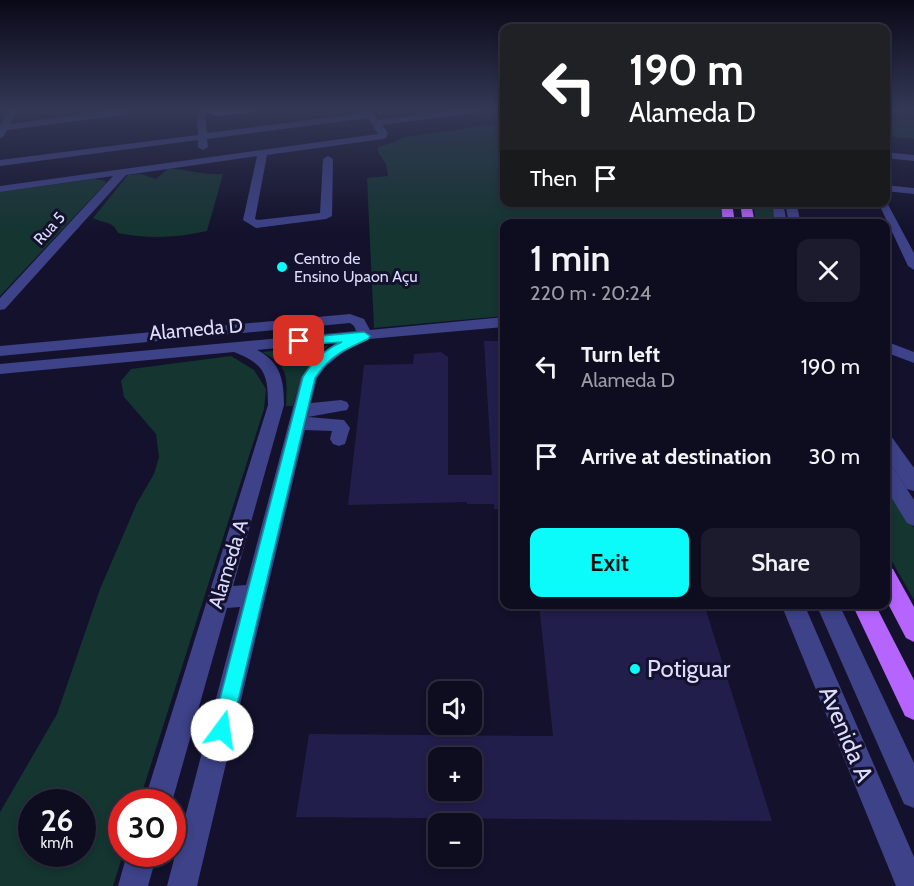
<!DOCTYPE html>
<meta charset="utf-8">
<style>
:root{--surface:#0e0d20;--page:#1c1b2d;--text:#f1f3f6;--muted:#9b9ca5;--line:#2e2d3e;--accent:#0bfbfb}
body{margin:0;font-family:Cabin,sans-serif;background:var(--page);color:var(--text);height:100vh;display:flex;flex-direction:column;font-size:22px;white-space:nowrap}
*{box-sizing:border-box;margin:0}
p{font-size:20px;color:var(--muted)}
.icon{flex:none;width:33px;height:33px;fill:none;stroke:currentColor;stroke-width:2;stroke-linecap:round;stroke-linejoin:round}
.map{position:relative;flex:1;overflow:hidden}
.drawer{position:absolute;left:500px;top:219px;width:390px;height:390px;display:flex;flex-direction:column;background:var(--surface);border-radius:12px;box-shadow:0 3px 9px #0003,0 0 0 2px var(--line)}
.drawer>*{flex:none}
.banner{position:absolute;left:500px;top:24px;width:390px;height:183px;border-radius:12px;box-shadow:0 3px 9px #0003,0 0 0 2px var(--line);background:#202124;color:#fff;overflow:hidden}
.tools{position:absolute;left:428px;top:681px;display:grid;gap:12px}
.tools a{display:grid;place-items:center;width:54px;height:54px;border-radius:12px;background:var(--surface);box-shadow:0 3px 9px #0003,0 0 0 2px var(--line);font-size:30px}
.speed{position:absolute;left:18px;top:789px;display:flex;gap:12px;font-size:30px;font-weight:700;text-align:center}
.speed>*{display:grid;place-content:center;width:78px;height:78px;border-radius:50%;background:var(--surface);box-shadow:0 3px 9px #0003,0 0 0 2px var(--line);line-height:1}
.speed small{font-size:15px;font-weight:400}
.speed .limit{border:9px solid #d22;background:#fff;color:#111}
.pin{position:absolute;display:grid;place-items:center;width:51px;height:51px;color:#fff;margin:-26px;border-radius:12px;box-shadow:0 3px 9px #0006}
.me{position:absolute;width:66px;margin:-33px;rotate:14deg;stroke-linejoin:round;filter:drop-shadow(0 0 4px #0008)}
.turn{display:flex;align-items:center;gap:21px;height:126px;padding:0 30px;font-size:27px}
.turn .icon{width:78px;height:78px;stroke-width:2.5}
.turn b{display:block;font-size:42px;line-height:51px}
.then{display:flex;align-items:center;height:57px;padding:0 30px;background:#0003;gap:12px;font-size:22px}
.round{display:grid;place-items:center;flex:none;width:63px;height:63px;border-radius:12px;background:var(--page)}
.summary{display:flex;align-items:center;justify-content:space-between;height:102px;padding:0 30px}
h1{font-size:36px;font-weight:600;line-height:45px}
.primary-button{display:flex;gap:12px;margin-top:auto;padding:12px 30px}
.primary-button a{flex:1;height:69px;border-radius:12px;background:var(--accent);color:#111;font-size:24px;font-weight:600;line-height:69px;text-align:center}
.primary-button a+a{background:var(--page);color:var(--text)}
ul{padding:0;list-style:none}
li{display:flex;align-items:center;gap:18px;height:90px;padding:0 30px}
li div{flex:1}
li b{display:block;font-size:22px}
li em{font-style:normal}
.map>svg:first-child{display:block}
.green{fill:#143530;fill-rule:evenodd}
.building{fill:#221e4b;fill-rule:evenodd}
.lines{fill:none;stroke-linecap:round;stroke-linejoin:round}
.minor{fill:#3d4289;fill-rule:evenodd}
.major{fill:#b564fd;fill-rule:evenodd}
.route{fill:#0bfbfb;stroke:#07a3a3;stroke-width:1.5}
.poi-dot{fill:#0bfbfb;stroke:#13112b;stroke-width:2}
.labels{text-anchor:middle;stroke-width:6;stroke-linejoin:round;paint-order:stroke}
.far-street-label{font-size:16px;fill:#dcdcfe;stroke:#13112b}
.far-poi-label{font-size:16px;fill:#dcdcfe;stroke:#13112b;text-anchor:start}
.street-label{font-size:20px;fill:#dcdcfe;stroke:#13112b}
.near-poi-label{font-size:24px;fill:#dcdcfe;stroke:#13112b;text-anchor:start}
.near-street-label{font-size:24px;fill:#dcdcfe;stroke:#13112b}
</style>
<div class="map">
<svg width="914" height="886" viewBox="0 0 914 886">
<rect width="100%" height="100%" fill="#13112b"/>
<path class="green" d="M885,119L914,120V139L885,136Z
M504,123V202L722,203L724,223L504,224V316L374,328L367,178L388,176L386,164L378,152V147L395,142L404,137Z
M169,168C188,170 204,175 223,174L207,231C177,238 148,239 118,233C112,220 104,224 93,218L128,175L141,174L156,179Z
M95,179L106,181L105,184L0,296V192Z
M753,203H771L776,223H756Z
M328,346C309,365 299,380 293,406H286C287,378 290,366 262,352Z
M231,356L254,370L266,389L264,409L139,802H122V854H123L113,886H0V812L57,714L100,589L137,503L154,474L159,457L156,434L124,397L121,381L131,369ZM82,802V854H32V802Z
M885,482L914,528V600L885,549Z"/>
<path class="building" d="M484,341H504V509H494V504H467V502L348,505L364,365L413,364L414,354L441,352L448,357V475H492Z
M539,604H704L772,821L296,817L309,734L553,736ZM438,758H471V790H438Z"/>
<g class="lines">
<path class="minor" d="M10,109H18L10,124L124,109L128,112L124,115L7,130L3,137L0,138V125Z
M200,109L208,110L205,117L207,133L365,113L362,109H370L378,120L463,109H486L482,112L382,125L388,133L386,138L383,139L267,155L255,219L258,220L320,213L323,159L328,156L333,159L332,216L326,219L256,228L243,220L257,156L126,175L5,309L0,310V298L113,176L0,192V186L378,134L368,118L207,139L208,147L203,150L198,147V140L0,166V160L198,135L197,117Z
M885,152L914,155V161L885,158Z
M885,185L914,188V194L885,191Z
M885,199L914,253V270L908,266L878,202H885Z
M772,202H783L787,224H775Z
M785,202H796L801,224H789Z
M350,314L364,319L370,330L504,317V327L369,339L345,351L326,366L317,378L311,403L341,400L347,402L349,406L347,410L308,417L344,420L350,428L345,444L339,446L333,444L330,439L332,431L305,430L197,886H167L240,607L227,608L172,802H144L268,405C268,373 264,364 234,352L0,374V364L356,331L354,326L350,323L0,356V346ZM337,342L315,358L301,377L246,585L233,586L284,405C284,381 281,362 257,350Z
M885,341L914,352V363L885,352Z
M885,434L891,436L914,468V491L907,489L885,455Z
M885,463L892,466L914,500V526L907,523L885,487Z
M781,604H804L914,857V886H896Z
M816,604H839L914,763V808L904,804Z
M127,854H157L148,886H118Z"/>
<path class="major" d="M195,109H260L256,112L217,116Z
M721,202H732L735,224H723Z
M740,202H751L755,224H743Z
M885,566L893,569L914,607V642L906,638L885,598Z
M852,604H875L914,680V720L905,716Z"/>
</g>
<linearGradient id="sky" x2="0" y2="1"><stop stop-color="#0a0918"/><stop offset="0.47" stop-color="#333855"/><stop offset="1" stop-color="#333855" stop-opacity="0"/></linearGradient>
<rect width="914" height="233" fill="url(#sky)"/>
<path class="route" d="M364,332L370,336L368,339C344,350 330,355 315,378L231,730L229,737L222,740L215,737L212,730L303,377C313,361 324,350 342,342L299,345L293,341L299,338Z"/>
<g class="poi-dot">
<circle cx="282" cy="267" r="6"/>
<circle cx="635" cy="669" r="6"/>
</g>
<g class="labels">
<g class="far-street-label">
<text transform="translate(49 228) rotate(-48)" y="6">Rua 5</text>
</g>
<g class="far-poi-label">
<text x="294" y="264">Centro de<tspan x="294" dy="18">Ensino Upaon Açu</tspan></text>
</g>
<g class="street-label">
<text transform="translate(196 329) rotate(-5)" y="7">Alameda D</text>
<text transform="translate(228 564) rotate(-73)" y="7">Alameda A</text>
</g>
<g class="near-poi-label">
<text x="647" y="677">Potiguar</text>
</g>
<g class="near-street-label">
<text transform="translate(846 734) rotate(67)" y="8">Avenida A</text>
</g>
</g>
</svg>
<div class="tools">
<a><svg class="icon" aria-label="sound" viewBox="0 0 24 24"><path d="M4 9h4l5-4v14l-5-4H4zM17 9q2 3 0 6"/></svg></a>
<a>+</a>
<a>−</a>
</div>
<div class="speed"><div>26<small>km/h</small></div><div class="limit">30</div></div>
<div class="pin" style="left:299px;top:341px;background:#d93025"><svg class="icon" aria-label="arrive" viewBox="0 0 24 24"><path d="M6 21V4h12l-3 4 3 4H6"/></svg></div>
<svg class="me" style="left:222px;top:730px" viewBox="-20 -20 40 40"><circle r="19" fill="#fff"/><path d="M0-13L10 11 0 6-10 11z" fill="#0bfbfb"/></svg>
<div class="banner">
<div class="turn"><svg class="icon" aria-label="left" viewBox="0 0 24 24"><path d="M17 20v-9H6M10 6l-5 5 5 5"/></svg><div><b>190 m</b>Alameda D</div></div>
<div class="then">Then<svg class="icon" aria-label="arrive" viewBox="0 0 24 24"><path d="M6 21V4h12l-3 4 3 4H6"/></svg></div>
</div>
<section class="drawer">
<div class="summary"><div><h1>1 min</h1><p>220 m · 20:24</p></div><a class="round"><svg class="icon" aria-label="close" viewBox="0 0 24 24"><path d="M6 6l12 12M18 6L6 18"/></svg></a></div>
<ul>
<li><svg class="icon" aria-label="left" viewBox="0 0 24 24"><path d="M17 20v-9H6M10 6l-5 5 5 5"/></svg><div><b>Turn left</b><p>Alameda D</p></div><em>190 m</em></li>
<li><svg class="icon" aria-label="arrive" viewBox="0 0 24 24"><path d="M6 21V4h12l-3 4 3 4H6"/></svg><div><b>Arrive at destination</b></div><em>30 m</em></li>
</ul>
<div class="primary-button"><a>Exit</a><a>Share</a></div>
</section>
</div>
